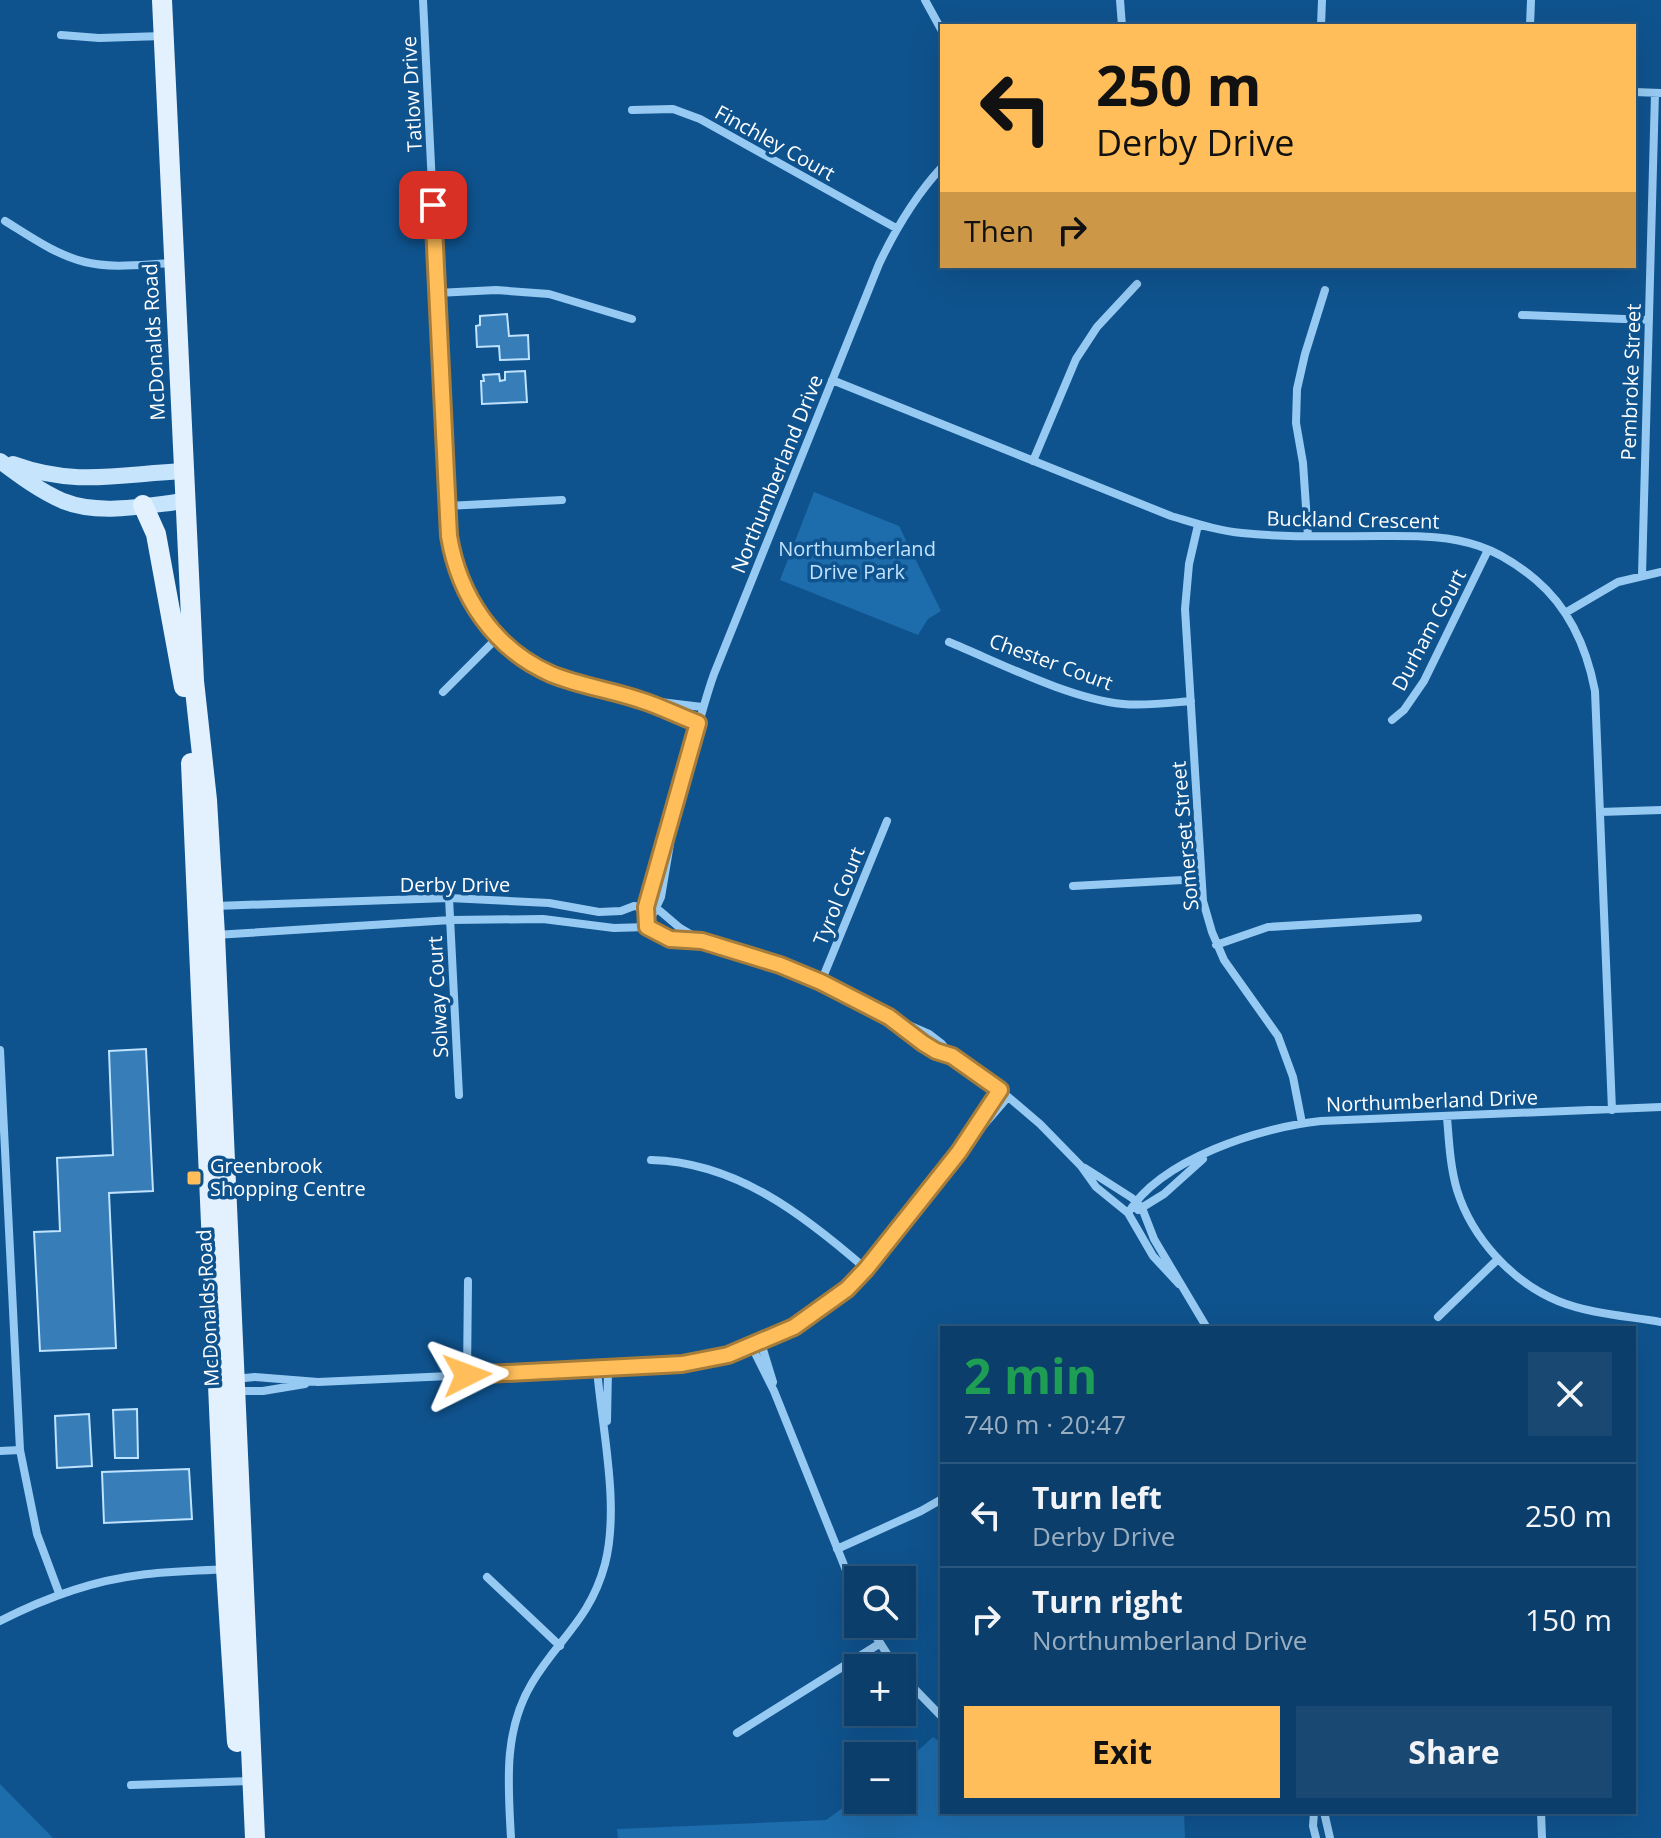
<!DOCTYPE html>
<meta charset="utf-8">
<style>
:root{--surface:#0b3e6a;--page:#194972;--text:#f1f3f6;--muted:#9aaec1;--line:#2b577e;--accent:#ffbe59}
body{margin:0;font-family:"Open Sans",sans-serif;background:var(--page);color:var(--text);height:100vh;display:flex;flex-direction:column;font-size:30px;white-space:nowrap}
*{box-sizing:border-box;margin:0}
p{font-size:26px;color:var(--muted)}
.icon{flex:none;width:44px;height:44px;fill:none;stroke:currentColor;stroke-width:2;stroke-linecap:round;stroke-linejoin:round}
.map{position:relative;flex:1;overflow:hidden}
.panel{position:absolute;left:940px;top:1326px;width:696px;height:488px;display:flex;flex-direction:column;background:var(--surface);border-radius:0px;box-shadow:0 8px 32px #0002,0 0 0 2px var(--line)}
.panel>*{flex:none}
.top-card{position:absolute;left:940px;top:24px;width:696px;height:244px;border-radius:0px;box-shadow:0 8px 32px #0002,0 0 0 2px var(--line);background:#ffbe59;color:#111;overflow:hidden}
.fabs{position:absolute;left:844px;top:1566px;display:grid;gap:16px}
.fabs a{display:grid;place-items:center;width:72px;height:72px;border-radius:0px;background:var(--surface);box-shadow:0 8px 32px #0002,0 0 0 2px var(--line);font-size:40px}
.pin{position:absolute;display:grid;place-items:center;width:68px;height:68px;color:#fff;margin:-34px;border-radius:16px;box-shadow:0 4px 12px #0006}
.me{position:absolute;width:88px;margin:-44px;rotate:87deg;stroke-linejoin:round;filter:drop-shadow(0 0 6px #0008)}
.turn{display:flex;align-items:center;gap:28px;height:168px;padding:0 24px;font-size:36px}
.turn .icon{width:104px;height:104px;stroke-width:2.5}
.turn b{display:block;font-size:56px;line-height:68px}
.then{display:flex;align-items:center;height:76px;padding:0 24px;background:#0003;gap:16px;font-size:30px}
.round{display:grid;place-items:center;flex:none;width:84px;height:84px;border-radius:0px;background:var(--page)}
.summary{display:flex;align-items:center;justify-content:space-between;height:136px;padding:0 24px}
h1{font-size:48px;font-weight:700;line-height:60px;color:#1e9e55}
.primary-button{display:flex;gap:16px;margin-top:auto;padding:16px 24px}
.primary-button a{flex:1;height:92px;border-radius:0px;background:var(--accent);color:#111;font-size:32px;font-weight:700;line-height:92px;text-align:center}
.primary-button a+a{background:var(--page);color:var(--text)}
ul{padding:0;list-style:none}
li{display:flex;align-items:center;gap:24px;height:104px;padding:0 24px;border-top:2px solid var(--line)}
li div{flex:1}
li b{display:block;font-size:30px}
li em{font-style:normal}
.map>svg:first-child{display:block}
.green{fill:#1d6cac}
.building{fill:#377eb8;stroke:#bfe2fe;stroke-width:2}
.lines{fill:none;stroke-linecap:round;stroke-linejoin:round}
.street{stroke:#97caf3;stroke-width:8}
.secondary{stroke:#c7e4fd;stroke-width:16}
.primary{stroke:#e3f1ff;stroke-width:20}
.route-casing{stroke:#a67c3a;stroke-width:20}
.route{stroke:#ffbe59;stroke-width:14}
.poi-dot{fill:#ffbe59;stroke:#0f538e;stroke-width:3}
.labels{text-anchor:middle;stroke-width:7;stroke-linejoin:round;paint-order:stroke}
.street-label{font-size:20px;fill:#fff;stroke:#0f538e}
.park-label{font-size:20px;fill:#bfe2fe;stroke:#0f538e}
.poi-label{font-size:20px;fill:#fff;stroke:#0f538e;text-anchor:start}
</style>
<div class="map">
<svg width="1661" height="1838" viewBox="0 0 1661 1838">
<rect width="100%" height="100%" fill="#0f538e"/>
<path class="green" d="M814,492L899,526L941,611L928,619L918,635L780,580Z
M933,1737L942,1743V1812H1184L1185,1838H618L617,1829L826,1820L858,1797V1800H902V1765Z
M0,1784L53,1838H0Z"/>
<path class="building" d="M507,314L509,336L528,335L529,359L500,360L499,346L477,347L476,326L480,325V316Z
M525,371L527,402L482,404L481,381H484L483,375L499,374L500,381L505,380V372Z
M146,1049L153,1191L109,1193L116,1348L40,1351L34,1232L60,1231L57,1158L113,1155L109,1051Z
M137,1409L138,1458H115L113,1410Z
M89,1414L92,1466L57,1468L55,1416Z
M189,1469L192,1519L104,1523L102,1472Z"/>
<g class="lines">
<path class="street" d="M423,0L449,536C458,596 494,649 551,674C580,686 611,690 640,700C660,706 679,716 698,723
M925,0L942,31
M1120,0L1122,26
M1321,26L1322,0
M1530,26L1531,0
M61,35L99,38L163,36
M1634,92L1661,93
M632,110L673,109L700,119L896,228
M5,221C31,237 56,255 85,262C113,269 145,264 174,263
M437,293L496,290L549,294L632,319
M1522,315L1649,320
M832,380L1171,516C1195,523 1218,531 1242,533C1288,538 1336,536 1382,536C1415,536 1448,535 1479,546C1500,553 1518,565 1536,580C1569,608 1587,649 1595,691L1612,1110
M1033,461L1076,359L1097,327L1137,284
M447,506L562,500
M1198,525L1189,564L1185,609L1203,901L1212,932L1224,960L1278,1036L1293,1077L1302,1123
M1308,536L1303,463L1296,423L1297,389L1305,354L1325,290
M1642,575L1655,93
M1565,613L1618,582L1661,572
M949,642C1000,663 1070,699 1123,704C1146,706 1168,703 1191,701
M443,692L498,637
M652,701L702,707
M1392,720L1404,710L1424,681L1488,550
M1600,812L1661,810
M1073,886L1201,879
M449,898L459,1095
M215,906L449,898L549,903L599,912L621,911L634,906L660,911L680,928L702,941L780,965L821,982L888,1016L929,1034L942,1044L952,1056L1000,1090L1040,1124L1081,1166L1096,1187L1128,1213L1153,1256L1179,1284
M653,914L661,897L673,826
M647,927C644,888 662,850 674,812C689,766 698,719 714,674L879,264C896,228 915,196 942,167
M215,935L451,920L543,919L614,928L647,927L670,939L701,941
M1216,945L1268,927L1418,918
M821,982L887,821
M892,1019L923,1043L951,1056
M0,1050L20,1450L37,1534L59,1593
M1447,1117C1449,1141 1450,1166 1457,1190C1472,1238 1512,1282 1558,1301C1590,1314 1627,1316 1661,1322
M971,1140L1008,1097
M651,1160C736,1162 804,1215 866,1269
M1085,1168L1132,1198L1142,1208L1154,1239L1207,1328
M1138,1210L1164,1194L1203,1159
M1128,1213C1161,1159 1261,1127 1321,1121L1661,1107
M1438,1317L1498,1259
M761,1343L773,1382
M752,1347L774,1391L858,1600
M467,1375L468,1281
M234,1379L255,1377L318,1382L649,1367L706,1360L752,1347L794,1327L816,1313L866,1269L959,1152L1000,1090
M235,1391H263L305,1384
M607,1421L608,1369
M0,1451L20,1450
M837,1549L921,1511L942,1499
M487,1577L560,1646
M0,1621C45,1598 90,1581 140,1575C169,1571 198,1571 227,1569
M868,1624L896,1668
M902,1676L942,1717
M737,1733L879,1644
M131,1785L250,1781
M1314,1812L1313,1826L1316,1838
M1324,1812L1330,1838
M1541,1812L1542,1838
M511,1838C508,1784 503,1731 532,1683C558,1639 590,1620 605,1564C620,1506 602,1429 597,1369"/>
<path class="secondary" d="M0,461C20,476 40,491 63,501C100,516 147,505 186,501
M13,464C76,487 120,474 184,471"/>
<path class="primary" d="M162,0L194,681L207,800L215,935L255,1838
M143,505L156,534L184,687
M191,763L226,1569L237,1742"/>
</g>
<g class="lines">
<g class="route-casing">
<path id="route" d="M433,205L449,536C459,596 494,649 551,674C580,686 611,690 640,700C660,706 679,716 698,723L646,907L647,927L670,939L702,941L780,965L821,982L889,1017L923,1043L936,1051L952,1056L1000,1090L959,1152L866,1269L847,1289L794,1327L728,1355L682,1364L467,1375"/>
</g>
<use href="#route" class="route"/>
</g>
<rect class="poi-dot" x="186" y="1170" width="16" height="16" rx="4"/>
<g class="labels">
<g class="street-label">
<text transform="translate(412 94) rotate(-93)" y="7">Tatlow Drive</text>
<text transform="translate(775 143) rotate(29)" y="7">Finchley Court</text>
<text transform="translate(154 342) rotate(-93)" y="7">McDonalds Road</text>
<text transform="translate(1631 382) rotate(-88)" y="7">Pembroke Street</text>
<text transform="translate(777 474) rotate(-68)" y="7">Northumberland Drive</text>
<text transform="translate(1353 520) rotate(1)" y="7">Buckland Crescent</text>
<text transform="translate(1429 630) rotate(-62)" y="7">Durham Court</text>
<text transform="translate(1051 662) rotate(20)" y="7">Chester Court</text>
<text transform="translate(1185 836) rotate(-95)" y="7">Somerset Street</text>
<text x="455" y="892">Derby Drive</text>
<text transform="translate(839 896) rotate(-68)" y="7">Tyrol Court</text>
<text transform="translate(438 997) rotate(-93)" y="7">Solway Court</text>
<text transform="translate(1432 1101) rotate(-2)" y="7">Northumberland Drive</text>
<text transform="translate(208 1308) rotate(-93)" y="7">McDonalds Road</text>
</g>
<g class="park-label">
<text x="857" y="556">Northumberland<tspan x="857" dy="23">Drive Park</tspan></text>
</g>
<g class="poi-label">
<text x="210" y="1173">Greenbrook<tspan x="210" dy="23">Shopping Centre</tspan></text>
</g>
</g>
</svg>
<div class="fabs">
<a><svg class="icon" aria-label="search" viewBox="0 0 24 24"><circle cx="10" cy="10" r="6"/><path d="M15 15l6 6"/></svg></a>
<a>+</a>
<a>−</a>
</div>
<div class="pin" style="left:433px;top:205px;background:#d93025"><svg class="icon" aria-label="arrive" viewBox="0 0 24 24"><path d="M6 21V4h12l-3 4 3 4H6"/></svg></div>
<svg class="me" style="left:467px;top:1375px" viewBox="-20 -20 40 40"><path d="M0-17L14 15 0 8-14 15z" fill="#ffbe59" stroke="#fff" stroke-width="4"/></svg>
<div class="top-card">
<div class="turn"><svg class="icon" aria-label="left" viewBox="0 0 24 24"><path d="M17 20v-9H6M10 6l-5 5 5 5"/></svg><div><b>250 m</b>Derby Drive</div></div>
<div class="then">Then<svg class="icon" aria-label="right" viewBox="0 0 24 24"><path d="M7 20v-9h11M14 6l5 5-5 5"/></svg></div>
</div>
<section class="panel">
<div class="summary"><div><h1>2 min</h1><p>740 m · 20:47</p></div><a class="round"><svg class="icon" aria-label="close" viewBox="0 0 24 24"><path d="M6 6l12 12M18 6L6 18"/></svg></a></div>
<ul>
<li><svg class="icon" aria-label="left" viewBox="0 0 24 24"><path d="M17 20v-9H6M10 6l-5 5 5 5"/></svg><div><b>Turn left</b><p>Derby Drive</p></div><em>250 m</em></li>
<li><svg class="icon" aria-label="right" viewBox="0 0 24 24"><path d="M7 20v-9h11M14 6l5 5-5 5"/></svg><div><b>Turn right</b><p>Northumberland Drive</p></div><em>150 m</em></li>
</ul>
<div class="primary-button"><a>Exit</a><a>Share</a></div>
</section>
</div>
